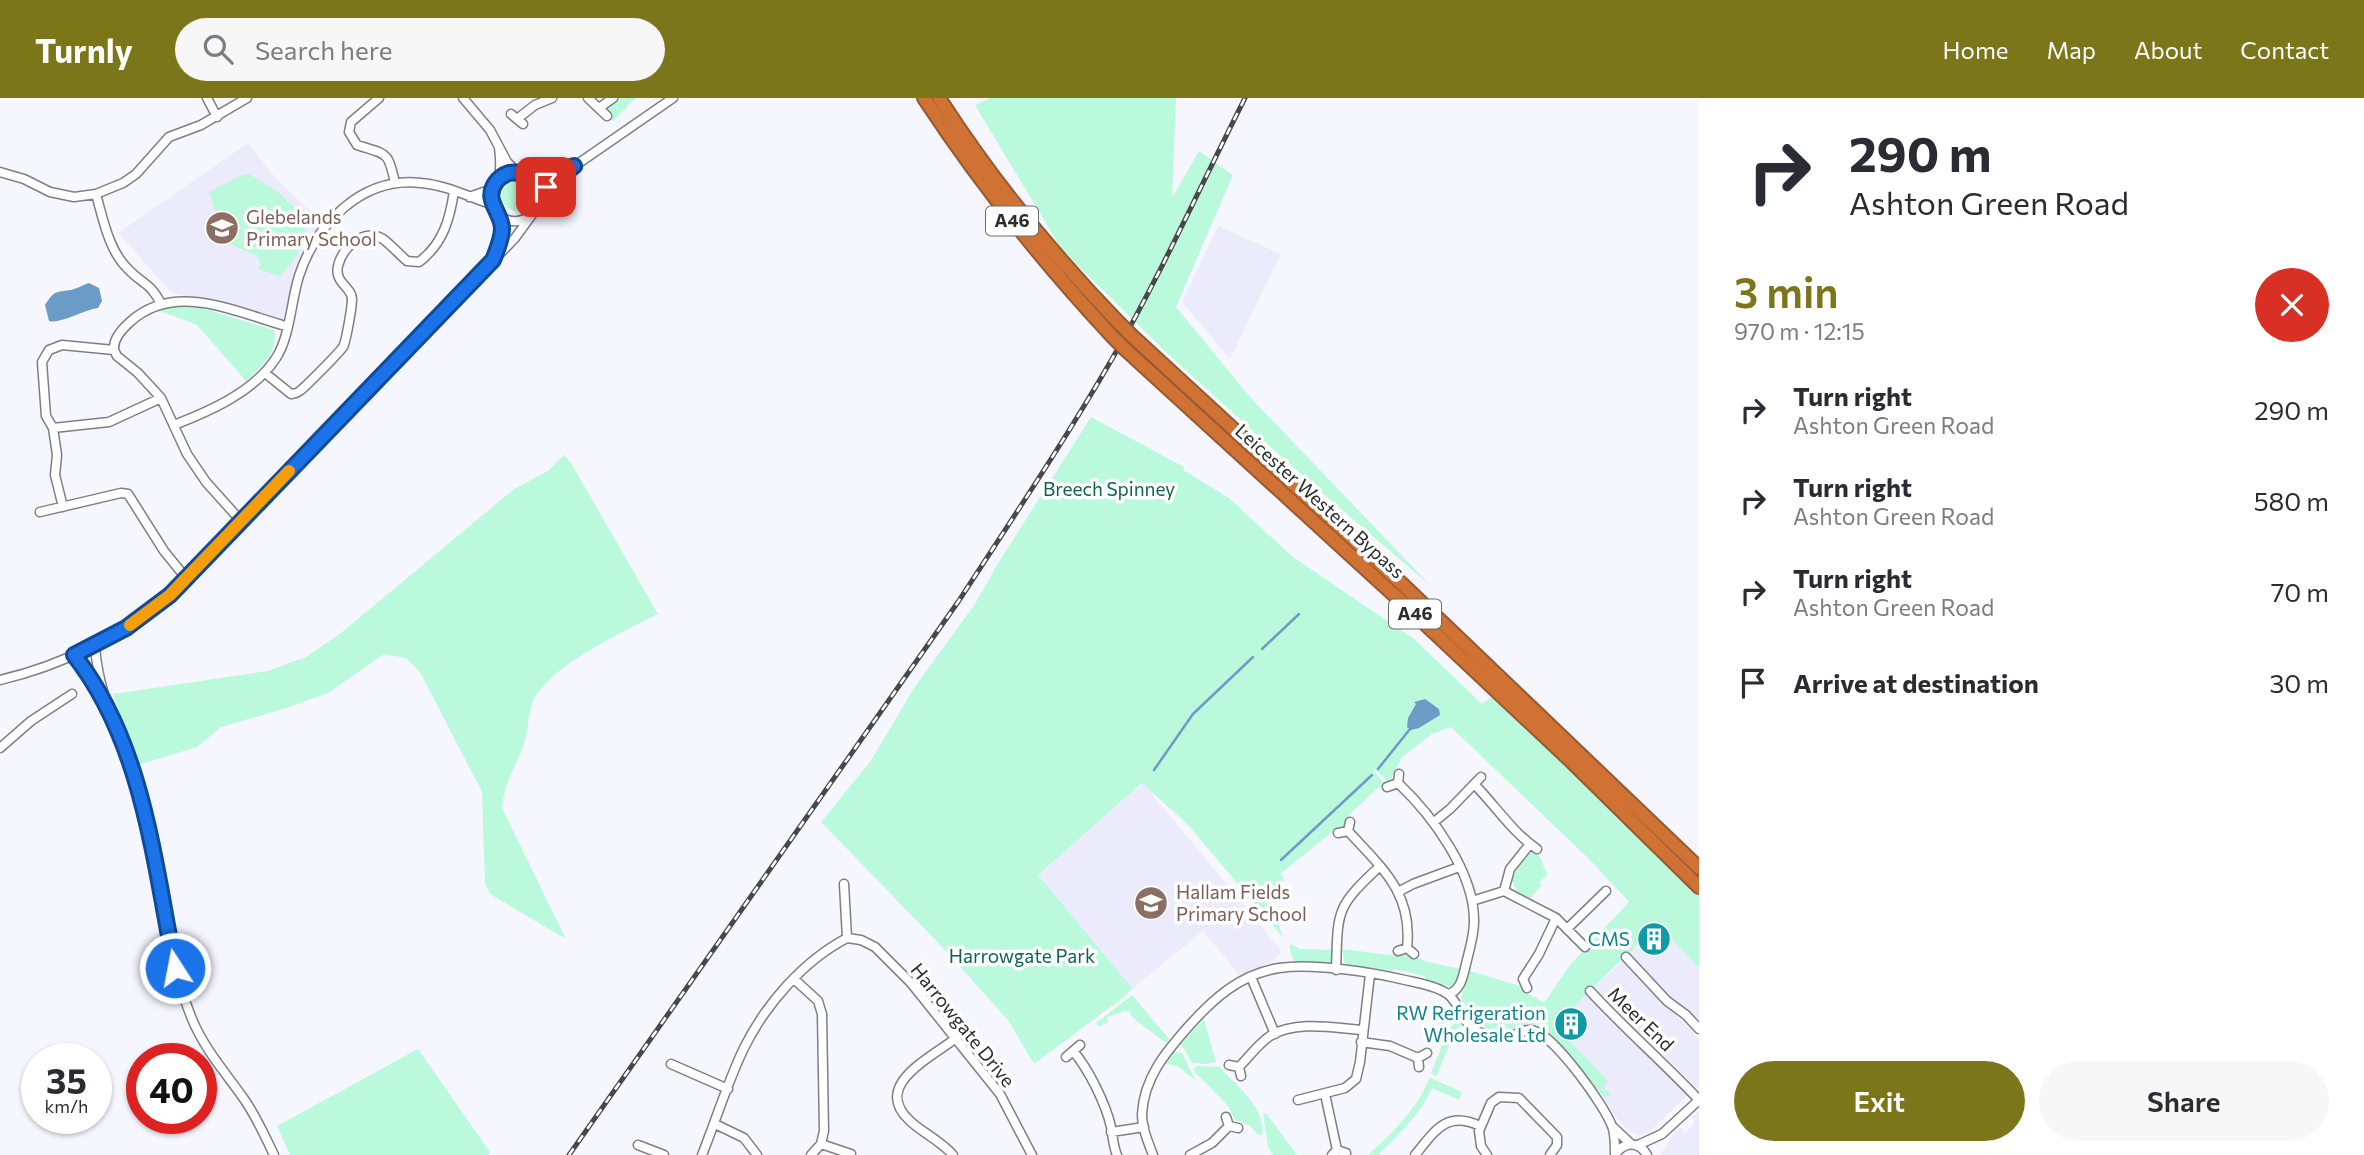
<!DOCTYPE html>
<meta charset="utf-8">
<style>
:root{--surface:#fff;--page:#f7f7f7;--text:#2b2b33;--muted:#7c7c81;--accent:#7c761a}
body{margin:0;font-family:Commissioner,sans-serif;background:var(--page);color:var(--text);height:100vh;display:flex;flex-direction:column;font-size:26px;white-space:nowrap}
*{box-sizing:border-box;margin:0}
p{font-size:23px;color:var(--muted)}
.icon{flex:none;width:38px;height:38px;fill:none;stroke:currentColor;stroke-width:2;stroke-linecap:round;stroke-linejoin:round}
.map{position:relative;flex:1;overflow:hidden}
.side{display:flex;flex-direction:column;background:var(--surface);width:665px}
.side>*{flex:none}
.top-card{background:#fff;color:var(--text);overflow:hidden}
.speed{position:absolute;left:21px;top:945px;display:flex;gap:14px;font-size:35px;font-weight:700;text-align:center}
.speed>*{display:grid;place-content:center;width:91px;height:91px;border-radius:50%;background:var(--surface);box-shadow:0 2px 5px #0004;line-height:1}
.speed small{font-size:18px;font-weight:400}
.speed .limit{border:10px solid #d22;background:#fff;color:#111}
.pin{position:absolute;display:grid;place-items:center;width:60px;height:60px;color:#fff;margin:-30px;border-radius:14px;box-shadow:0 4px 10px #0006}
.me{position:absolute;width:77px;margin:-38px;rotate:349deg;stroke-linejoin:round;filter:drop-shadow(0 0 5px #0008)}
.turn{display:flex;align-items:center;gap:24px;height:147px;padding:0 35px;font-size:32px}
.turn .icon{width:91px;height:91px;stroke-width:2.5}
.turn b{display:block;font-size:49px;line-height:60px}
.round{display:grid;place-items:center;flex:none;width:74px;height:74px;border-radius:37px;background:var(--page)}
.head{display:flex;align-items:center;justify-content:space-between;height:119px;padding:0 35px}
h1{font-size:42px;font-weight:600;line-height:52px;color:var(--accent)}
.action{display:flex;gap:14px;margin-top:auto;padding:14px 35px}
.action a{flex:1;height:80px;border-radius:42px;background:var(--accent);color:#fff;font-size:28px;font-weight:600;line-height:80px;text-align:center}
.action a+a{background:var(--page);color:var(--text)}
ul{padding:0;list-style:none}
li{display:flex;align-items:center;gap:21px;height:91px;padding:0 35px}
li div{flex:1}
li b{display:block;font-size:26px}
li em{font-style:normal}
header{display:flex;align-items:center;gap:42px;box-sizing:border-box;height:98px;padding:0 35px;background:var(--accent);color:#fff}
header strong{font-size:33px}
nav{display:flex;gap:38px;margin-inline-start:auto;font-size:24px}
.search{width:490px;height:63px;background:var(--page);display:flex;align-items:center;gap:18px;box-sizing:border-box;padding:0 24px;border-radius:38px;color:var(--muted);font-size:26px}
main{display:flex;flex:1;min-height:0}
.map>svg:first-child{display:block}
.built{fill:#ebebfb}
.green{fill:#baf9db}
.water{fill:#6b9cc7}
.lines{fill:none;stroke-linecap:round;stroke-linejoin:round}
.stream{stroke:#6b9cc7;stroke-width:2.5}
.minor-casing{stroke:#7e7f86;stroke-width:11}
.highway-casing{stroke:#965a32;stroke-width:16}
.minor{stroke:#fff;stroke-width:8}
.highway{stroke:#cf7234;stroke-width:12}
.rail-casing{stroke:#48484b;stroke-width:5}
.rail{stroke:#fff;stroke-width:2.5;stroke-dasharray:8;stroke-linecap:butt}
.highway-bridge-casing{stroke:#965a32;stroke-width:16;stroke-linecap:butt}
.highway-bridge{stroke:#cf7234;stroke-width:12}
.route-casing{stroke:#114b97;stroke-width:18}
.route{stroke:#1a73e8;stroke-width:12}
.slow{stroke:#f59e0b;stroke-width:12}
.labels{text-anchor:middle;stroke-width:7;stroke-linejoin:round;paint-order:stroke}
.shield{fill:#fff;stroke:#6b6b6d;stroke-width:2}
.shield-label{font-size:18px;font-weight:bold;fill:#2c2c2f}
.education-label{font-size:19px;fill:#785e54;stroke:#fff;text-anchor:start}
.park-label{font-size:19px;fill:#106548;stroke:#fff}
.street-label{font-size:19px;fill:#2c2c2f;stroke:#fff}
.culture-label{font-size:19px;fill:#0d838f;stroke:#fff;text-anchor:end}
</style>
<header>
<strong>Turnly</strong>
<div class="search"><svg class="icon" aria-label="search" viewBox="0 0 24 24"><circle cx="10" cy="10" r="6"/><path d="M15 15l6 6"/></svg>Search here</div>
<nav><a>Home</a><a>Map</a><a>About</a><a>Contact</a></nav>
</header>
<main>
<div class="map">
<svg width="1699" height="1057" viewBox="0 0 1699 1057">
<rect width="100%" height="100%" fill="#f6f6fe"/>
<path class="built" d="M248,45L275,79L322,125L303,157L282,222L171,194L118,135Z
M1218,128L1281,156L1230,261L1182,204Z
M1143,685L1282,854L1270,865L1240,878L1203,833L1132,891L1038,777Z
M1658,826L1699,870V923L1686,910L1666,896L1628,855Z
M1622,863L1699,940V990L1695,989L1648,941L1652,936L1648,930L1640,937L1594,890Z
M1582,888L1634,946L1642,950L1688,997L1648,1035L1638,1037L1626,1031L1615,1018L1598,990L1555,939L1540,927Z
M1699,1013V1057H1660L1675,1034L1680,1029L1685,1035L1695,1025L1692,1019Z"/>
<path class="green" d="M618,0H636L613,23L604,15Z
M991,0H1176L1172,100L1199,53L1233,77L1176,209L1251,300L1431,488L1313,387L1168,256L1062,152L975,7Z
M249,76L278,94L306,120C308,144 296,162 279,178L258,171L261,166L256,157C249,156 235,147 226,144L209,94L243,77Z
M502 98a15 15 0 1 1 30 0a15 15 0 1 1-30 0Z
M177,207L198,209L274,232C280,252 259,271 246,283L197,227L160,213V211Z
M1091,319L1184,369L1183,372L1229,400L1293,459L1414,541L1482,606L1493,598L1699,797V870L1658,826L1555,927L1608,983L1603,989L1611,997L1604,999L1543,927L1529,926L1511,931H1488L1482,928L1466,912L1461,900L1470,873L1520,888L1524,893L1544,905L1570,867L1629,804L1590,762L1451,629L1432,636L1402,659L1390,683L1388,684L1375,671L1373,672L1385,686L1377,691L1351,715L1343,728L1336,731L1280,776L1284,780L1276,798L1269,796V799L1283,839L1189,728L1142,685L1038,777L1132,890L1134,889L1124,899L1034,966L1008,922L945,852L821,724L870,664L914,590L975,506L997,467Z
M564,357L571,365L658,516C624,533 545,570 532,606C528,620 528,635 523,649C514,672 505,683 502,710L566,841L490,796L485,786L482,694L420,574L406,560L384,556L328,595L283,611L221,629L197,649L138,667L113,596L268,573L306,559L341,535L514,391L548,373Z
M1532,753C1545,760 1540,765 1548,776L1540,784L1541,788L1530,800L1517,794L1512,782L1520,765Z
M1291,846L1300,851L1332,852L1331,864L1327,866L1294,864L1289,848Z
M1342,851L1398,858L1405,856L1412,861L1414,858L1424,863L1460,871L1455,886L1450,889L1426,882L1424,878L1395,871L1391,873L1345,867Z
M1132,897L1169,941L1166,945L1132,919L1130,914L1125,913L1107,919L1108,924L1099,929L1096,925Z
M1204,921L1216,964L1206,966L1192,965L1181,946Z
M1458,923L1461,927L1455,934L1436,979L1431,975L1449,930Z
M418,951L490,1054L487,1057H290L277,1028Z
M1174,953L1182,955L1196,983L1178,968L1166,966Z
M1197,968L1220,969C1236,988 1267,1010 1262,1037H1258L1250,1028L1235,1022L1229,1009L1195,974L1194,971Z
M1431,980L1462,994L1459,1002L1432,990C1421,1016 1397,1038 1378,1057H1368C1392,1035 1417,1011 1429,981Z
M1266,1015L1297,1057H1273L1268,1049L1263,1016Z"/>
<path class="water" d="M89,185L99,190L102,203L98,210C83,212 61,226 49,223L45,207C54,193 55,194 71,192C76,191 83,187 89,185Z
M1425,601L1439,611L1440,617L1419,630L1411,632L1407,629L1408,620L1416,606L1414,604Z"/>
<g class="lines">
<path class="stream" d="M1262,551L1299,516
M1378,671L1410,631
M1154,672L1193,616L1253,559
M1281,762L1372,677"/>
<g class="minor-casing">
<path id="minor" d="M207,0L217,19
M379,0L351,24L349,34L357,47C387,57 388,52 395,85
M463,0L490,32L507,64L517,74
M588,0L607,18
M599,10L613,0
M511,16L523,26
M517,21L535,7L552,0
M0,74L24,81L50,94L74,99L96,96L123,85L136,76L169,39L201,27L247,0
M529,77L568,70
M498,81C512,71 533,72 539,90C546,112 522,131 503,120C494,114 489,101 492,91C494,87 497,85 498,81C502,71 500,59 499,49
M96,96C103,121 109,153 128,171C142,186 151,185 161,206
M540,97L553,83L673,0
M469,99L492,91
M494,159L502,133L501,118
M114,252C113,242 122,231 130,224C175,183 235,214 286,228
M265,275L291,296C297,295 296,296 301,292C306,288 339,255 343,249C346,244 352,209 352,201C352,189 334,185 338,168C342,150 364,129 383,141C391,147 399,156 407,163L419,164C443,146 450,121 454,93
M174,327C210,313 254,294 276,260C290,239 291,203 299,178C316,126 362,78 421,85C446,87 469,99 493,107
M53,330L109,324L161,300
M63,409L55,377L57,357L53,330L46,318L42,264L49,252L62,247L114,252L117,258L138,275L161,300L187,356L206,384L241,423
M40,414L121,395L128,396L164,453L186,480
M95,548C99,607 128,649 142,705C160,776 164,853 192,921C205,952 225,974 244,1001C256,1018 265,1038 274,1057
M74,557L100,594
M0,582C64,567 119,539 170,497L515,140L531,118
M0,650L31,623L72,596
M1398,685C1432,717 1475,775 1474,824C1474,838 1469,853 1466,866C1463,878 1461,893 1448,896
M1474,686C1495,707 1512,734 1537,751
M1387,689L1398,685L1399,676
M1434,724L1450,711L1481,679
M1348,733C1382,770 1413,795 1407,850
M1338,735L1348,733L1350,724
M1504,793L1510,771L1530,746
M1398,794L1413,786L1459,769
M1472,803L1504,793L1556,820L1585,849
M1568,830L1606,793
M847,840L861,842L875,849L911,885L1000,996L1032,1057
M1398,853L1407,850L1414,856
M1626,859L1667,903L1686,917L1699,931
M1336,872C1338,812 1335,810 1380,768
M1251,879L1275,936
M794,881L818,903L822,916L824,1033L821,1046L811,1057
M1527,890L1523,881L1539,856L1556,820
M1590,893C1625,931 1663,964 1699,1002
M1361,944L1390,948L1418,960
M1073,953C1088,970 1106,1006 1111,1029C1113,1039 1113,1048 1117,1057
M1066,959L1080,947
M671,966L728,991
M1229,967L1239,969L1241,978
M1239,969C1249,959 1258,946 1270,938C1296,922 1334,930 1362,932
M1419,969L1418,960L1427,955
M1325,996L1337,1052
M1298,1002L1345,990L1356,981L1360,964L1370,876
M1226,1019L1229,1028L1238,1030
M715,1026L744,1040L757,1057
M1613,1029L1631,1046
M1111,1034L1144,1029
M821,1046L851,1056
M638,1047L664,1057
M1638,1047L1662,1036L1699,1002
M702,1057C716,1022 727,986 743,952C765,907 803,863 847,840L844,786
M953,1057C941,1043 923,1035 910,1023C871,987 931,960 956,940
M1153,1057C1148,1044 1142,1030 1142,1016C1144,980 1165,955 1188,929C1213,901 1240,876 1279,870C1314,865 1371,874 1405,882C1418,885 1441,889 1450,898C1462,910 1462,926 1479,934C1486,937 1496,941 1504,940C1515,939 1523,929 1535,933C1555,939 1607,1010 1613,1031C1615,1039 1615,1048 1615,1057
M1190,1057L1212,1045L1229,1028
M1332,1057L1337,1052L1346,1055
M1415,1057C1435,1033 1446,1012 1480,1028
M1487,1057L1481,1048L1479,1033L1491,1005L1499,999L1519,1000L1557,1039V1047L1550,1057
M1615,1057C1624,1043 1639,1043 1647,1057"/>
</g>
<g class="highway-casing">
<path id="highway" d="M924,0C980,85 1042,163 1112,238
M939,0C991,81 1052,156 1119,225
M1132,238L1403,487L1699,770
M1125,251L1403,505L1572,664L1699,789"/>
</g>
<use href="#minor" class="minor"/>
<use href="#highway" class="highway"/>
<g class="rail-casing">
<path id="rail" d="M569,1057L958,504C1010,424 1064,344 1112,261C1161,176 1201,87 1245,0"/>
</g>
<use href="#rail" class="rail"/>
<g class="highway-bridge-casing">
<path id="highway-bridge" d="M1119,225L1132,238
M1112,238L1125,251"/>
</g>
<use href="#highway-bridge" class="highway-bridge"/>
</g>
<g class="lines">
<g class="route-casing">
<path id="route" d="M175,870C154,764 143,645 74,557L126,530L170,497L493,162C497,152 502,141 502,130C501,113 483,102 496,84C500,79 503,77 509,75C518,73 523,77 531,77C545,79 561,72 574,68L546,89"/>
</g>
<use href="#route" class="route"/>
<path class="slow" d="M130,527L170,497L289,373"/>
</g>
<defs>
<g id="school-disc" transform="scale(1.75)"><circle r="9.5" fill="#8d6e63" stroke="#fff"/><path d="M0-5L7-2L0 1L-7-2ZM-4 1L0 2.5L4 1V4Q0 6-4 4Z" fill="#fff"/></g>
<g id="building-disc" transform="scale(1.75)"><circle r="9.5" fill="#0f9aa8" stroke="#fff"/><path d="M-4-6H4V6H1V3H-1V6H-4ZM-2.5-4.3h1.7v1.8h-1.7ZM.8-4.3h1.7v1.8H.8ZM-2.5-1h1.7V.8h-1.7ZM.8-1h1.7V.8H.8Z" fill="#fff"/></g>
</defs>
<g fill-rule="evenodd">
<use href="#school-disc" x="222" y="130"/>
<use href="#school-disc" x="1151" y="805"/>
<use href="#building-disc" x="1654" y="841"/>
<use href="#building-disc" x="1571" y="926"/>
</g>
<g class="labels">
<g class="shield">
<rect x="986" y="108.5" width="52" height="29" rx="5"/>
<rect x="1389" y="501.5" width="52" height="29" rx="5"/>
</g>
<g class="shield-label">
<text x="1012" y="129">A46</text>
<text x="1415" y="522">A46</text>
</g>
<g class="education-label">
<text x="246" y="126">Glebelands<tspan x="246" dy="22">Primary School</tspan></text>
<text x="1176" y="801">Hallam Fields<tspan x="1176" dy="22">Primary School</tspan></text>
</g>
<g class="park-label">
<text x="1109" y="398">Breech Spinney</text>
<text x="1022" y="865">Harrowgate Park</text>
</g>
<g class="street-label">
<text transform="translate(1320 403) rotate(42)" y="7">Leicester Western Bypass</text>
<text transform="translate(1641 921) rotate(44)" y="7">Meer End</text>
<text transform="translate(963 927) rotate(51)" y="7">Harrowgate Drive</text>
</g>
<g class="culture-label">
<text x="1630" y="848">CMS</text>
<text x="1546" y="922">RW Refrigeration<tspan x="1546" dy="22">Wholesale Ltd</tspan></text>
</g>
</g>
</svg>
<div class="speed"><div>35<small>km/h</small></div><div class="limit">40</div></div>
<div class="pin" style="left:546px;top:89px;background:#d93025"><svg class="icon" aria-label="arrive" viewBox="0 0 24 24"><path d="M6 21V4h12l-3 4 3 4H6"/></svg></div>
<svg class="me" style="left:175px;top:870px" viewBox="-20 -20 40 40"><circle r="17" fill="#1a73e8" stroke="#fff" stroke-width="3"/><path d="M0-11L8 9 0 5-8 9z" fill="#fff"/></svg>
</div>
<section class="side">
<div class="top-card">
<div class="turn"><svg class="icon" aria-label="right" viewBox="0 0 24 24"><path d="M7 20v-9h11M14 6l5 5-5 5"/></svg><div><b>290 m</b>Ashton Green Road</div></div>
</div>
<div class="head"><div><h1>3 min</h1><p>970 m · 12:15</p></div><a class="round" style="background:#d93025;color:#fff"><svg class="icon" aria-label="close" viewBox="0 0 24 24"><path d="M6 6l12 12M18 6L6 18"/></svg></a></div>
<ul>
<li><svg class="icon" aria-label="right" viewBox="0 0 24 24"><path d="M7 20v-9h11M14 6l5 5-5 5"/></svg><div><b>Turn right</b><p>Ashton Green Road</p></div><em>290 m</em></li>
<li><svg class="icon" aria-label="right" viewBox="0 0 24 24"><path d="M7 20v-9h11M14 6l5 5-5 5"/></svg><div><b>Turn right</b><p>Ashton Green Road</p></div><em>580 m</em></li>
<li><svg class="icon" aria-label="right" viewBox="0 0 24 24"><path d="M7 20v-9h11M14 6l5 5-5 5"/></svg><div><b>Turn right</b><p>Ashton Green Road</p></div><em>70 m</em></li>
<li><svg class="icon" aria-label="arrive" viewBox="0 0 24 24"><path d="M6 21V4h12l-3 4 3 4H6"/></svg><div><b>Arrive at destination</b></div><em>30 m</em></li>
</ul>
<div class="action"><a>Exit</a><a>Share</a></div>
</section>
</main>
